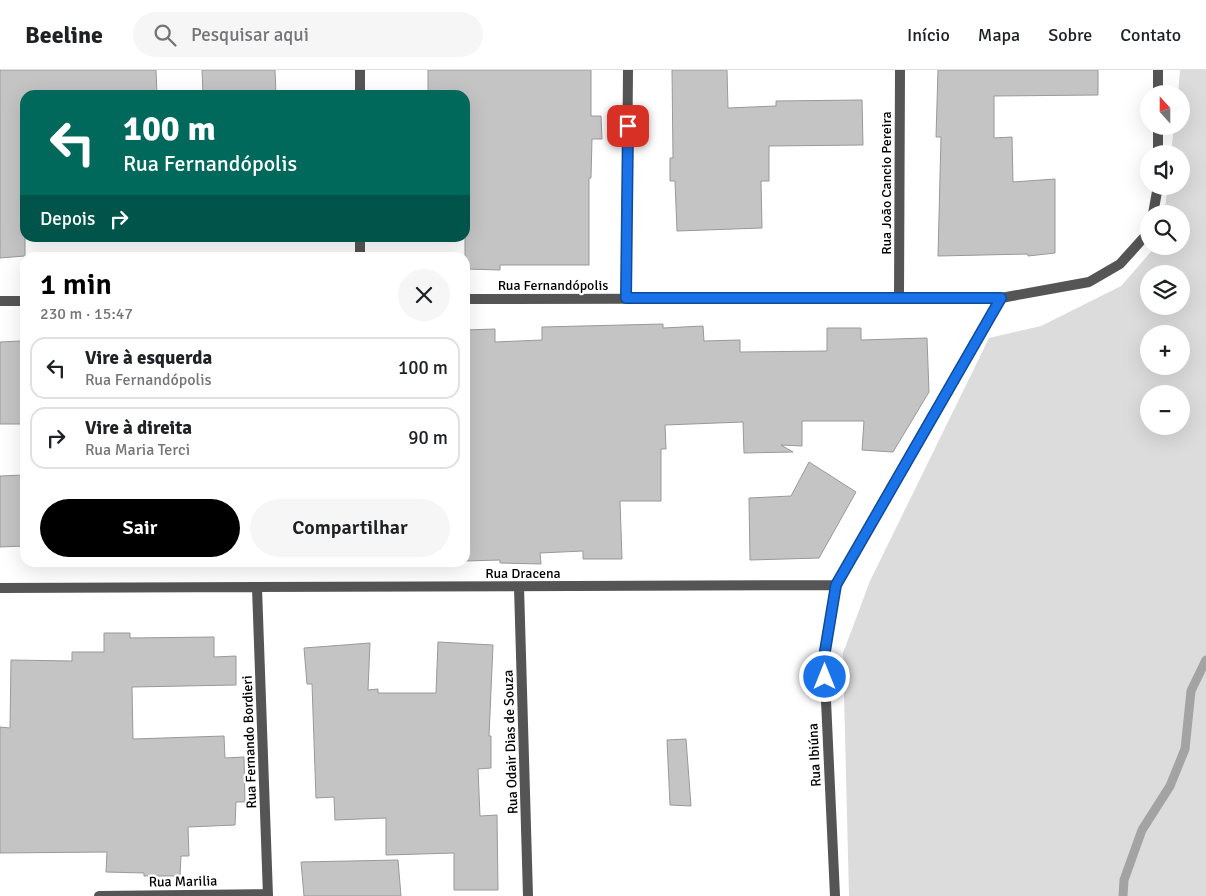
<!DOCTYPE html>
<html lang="pt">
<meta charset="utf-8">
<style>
:root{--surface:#fff;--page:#f6f6f6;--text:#202124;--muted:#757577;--line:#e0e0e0;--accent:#000}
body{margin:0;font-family:Signika,sans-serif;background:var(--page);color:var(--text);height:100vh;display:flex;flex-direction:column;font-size:19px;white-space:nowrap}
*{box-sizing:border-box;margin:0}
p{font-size:16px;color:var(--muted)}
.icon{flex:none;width:28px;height:28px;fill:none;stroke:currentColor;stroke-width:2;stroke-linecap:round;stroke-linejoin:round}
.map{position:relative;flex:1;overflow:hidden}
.sheet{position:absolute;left:20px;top:182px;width:450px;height:315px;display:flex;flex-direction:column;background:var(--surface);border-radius:15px;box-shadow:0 5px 20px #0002}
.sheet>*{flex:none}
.banner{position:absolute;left:20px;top:20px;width:450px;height:152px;border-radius:15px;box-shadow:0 5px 20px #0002;background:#00695c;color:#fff;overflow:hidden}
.needle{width:32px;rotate:339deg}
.controls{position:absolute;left:1140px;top:15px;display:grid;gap:10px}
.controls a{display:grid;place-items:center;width:50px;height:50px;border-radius:50%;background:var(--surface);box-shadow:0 5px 20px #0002;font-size:25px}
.pin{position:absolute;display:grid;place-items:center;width:42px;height:42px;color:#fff;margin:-21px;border-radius:10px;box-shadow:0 2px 8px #0006}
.me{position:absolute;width:55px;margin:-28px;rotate:0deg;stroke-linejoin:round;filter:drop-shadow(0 0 4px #0008)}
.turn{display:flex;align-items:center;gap:18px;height:105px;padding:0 20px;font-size:22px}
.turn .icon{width:65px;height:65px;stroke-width:2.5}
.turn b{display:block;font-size:35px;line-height:42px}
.then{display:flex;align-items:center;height:48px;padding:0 20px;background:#0003;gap:10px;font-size:19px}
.round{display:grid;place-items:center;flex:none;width:52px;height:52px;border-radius:26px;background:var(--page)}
.headline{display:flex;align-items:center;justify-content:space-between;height:85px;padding:0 20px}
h1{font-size:30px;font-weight:600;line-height:38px;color:var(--accent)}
.button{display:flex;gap:10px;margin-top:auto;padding:10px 20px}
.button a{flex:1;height:58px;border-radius:30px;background:var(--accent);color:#fff;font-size:20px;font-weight:600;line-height:58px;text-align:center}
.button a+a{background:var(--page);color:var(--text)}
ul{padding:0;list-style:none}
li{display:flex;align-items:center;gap:15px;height:62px;margin:0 10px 8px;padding:0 10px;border:2px solid var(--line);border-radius:15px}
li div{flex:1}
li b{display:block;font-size:19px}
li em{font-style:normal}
header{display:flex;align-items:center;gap:30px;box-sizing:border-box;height:70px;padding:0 25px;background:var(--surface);border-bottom:1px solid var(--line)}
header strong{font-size:24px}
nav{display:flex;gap:28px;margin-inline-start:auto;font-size:18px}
.search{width:350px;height:45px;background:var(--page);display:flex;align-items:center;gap:12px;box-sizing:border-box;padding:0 18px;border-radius:28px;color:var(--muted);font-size:19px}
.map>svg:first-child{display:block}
.green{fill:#dcdcdc;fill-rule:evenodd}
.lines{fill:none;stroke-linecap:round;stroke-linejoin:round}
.stream{stroke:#a3a3a3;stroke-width:9}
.building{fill:#c4c4c4;stroke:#999}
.minor{stroke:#555;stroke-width:10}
.route-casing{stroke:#114b97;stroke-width:12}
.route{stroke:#1a73e8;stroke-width:9}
.labels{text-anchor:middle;stroke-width:4.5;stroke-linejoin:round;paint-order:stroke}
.street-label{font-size:14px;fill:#000;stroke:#fff}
</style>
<header>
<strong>Beeline</strong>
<div class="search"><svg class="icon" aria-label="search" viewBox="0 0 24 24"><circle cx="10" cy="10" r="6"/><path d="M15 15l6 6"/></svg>Pesquisar aqui</div>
<nav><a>Início</a><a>Mapa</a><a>Sobre</a><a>Contato</a></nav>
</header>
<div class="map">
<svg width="1206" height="826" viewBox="0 0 1206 826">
<rect width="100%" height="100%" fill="#fff"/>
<path class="green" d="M1180,0H1206V826H849L843,583L870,511L989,268L1041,256L1121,216L1156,176H1181V144H1164L1168,116H1181V84H1171L1174,56H1181V24H1178ZM1149,204H1181V236H1149ZM1149,264H1181V296H1149ZM1149,324H1181V356H1149Z"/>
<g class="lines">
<path class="stream" d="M1123,826L1124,810L1142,760L1170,716L1185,679L1191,621L1206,590"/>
</g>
<path class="building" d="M0,0H156L157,25H25V186L0,188Z
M202,0H275L276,25H203Z
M428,0H591V46H601L602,69H592L591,108H589V195H500V200L465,199V25H428Z
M672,0H727L728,38L776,36V31L862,30L863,75L769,76V111H761L762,158L677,161L675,111H670V88H673Z
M938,0H1098V25L994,26V68L1012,67L1013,112L1055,109V183L1028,186V184L938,186L941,67H936Z
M663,254V258L703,256L704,271L740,270V282L827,281V258H861V270L927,268L929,322L893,382L862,380L864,351H802V376L781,375L793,382L744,383L743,352L665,355L666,379H661V431H620L622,489H583V481L540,483L541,494L500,493V490L465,491V260L495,259V272L542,270V257Z
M21,271L23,354H0V272Z
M809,392L856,422L819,488L750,490L749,428L791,426Z
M25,405V476L0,477V406Z
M104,563H130V568L214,567V587L236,586V615L132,617L133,669L224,666L225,688L244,687L245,732H236L235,755L188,757L189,786H181L180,806H144V803L106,802L107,782L0,783V657L10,658L11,590L72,591V582H104Z
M438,572L493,575L489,666H491V698L478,699L480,746L497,745L498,820H454V783L386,785V748L335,750L334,727L316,728L312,614H307L304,578L370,573L368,620L378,619V623H436Z
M686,669L691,736L670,735L667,670Z
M398,790L401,826H304L301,792Z"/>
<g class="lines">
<path class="minor" d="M1158,24V0
M360,25V0
M1158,84V56
M1153,144L1158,116
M360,188V168
M899,227L900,0
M626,228L628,0
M465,229L1001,228L1089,212L1120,194L1147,164L1149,160
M0,231H25
M519,517L528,826
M0,518L836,515
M257,518L268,826
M99,826L268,824
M835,826L824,587L836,515L1001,228"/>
</g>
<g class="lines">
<g class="route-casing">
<path id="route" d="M628,56L626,228H1001L836,515L824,587L825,607"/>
</g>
<use href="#route" class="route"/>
</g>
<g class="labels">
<g class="street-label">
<text transform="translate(886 113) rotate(-90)" y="5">Rua João Cancio Pereira</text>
<text x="553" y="220">Rua Fernandópolis</text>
<text x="523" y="508">Rua Dracena</text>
<text transform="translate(249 672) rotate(-92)" y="5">Rua Fernando Bordieri</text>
<text transform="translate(510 672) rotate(-92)" y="5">Rua Odair Dias de Souza</text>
<text transform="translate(814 685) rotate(-93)" y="5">Rua Ibiúna</text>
<text transform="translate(183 811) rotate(-1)" y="5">Rua Marilia</text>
</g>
</g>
</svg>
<div class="controls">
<a><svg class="needle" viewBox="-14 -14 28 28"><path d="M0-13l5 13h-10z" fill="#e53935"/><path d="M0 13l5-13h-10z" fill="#757577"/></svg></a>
<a><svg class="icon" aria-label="sound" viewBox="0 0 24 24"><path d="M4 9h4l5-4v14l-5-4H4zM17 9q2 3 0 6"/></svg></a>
<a><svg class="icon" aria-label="search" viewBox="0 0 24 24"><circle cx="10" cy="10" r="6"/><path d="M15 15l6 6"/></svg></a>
<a><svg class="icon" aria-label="layers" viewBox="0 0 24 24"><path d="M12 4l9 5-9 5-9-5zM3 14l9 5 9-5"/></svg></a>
<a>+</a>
<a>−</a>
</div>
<div class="pin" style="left:628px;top:56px;background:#d93025"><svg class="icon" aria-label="arrive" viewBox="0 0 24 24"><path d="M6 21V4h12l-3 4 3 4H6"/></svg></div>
<svg class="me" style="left:825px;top:607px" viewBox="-20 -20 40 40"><circle r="17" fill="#1a73e8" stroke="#fff" stroke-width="3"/><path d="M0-11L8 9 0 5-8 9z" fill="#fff"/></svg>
<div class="banner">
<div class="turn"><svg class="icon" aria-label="left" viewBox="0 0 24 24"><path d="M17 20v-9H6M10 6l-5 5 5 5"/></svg><div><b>100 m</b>Rua Fernandópolis</div></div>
<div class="then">Depois<svg class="icon" aria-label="right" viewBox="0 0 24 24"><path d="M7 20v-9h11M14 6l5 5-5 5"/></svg></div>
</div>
<section class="sheet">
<div class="headline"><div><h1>1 min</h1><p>230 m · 15:47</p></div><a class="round"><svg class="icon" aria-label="close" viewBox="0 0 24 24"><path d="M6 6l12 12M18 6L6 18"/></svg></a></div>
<ul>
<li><svg class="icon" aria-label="left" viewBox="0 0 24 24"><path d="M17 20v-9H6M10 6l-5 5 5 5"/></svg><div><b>Vire à esquerda</b><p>Rua Fernandópolis</p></div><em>100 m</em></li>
<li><svg class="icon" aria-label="right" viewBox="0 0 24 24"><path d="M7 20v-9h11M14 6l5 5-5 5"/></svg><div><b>Vire à direita</b><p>Rua Maria Terci</p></div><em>90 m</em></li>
</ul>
<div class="button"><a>Sair</a><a>Compartilhar</a></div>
</section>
</div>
